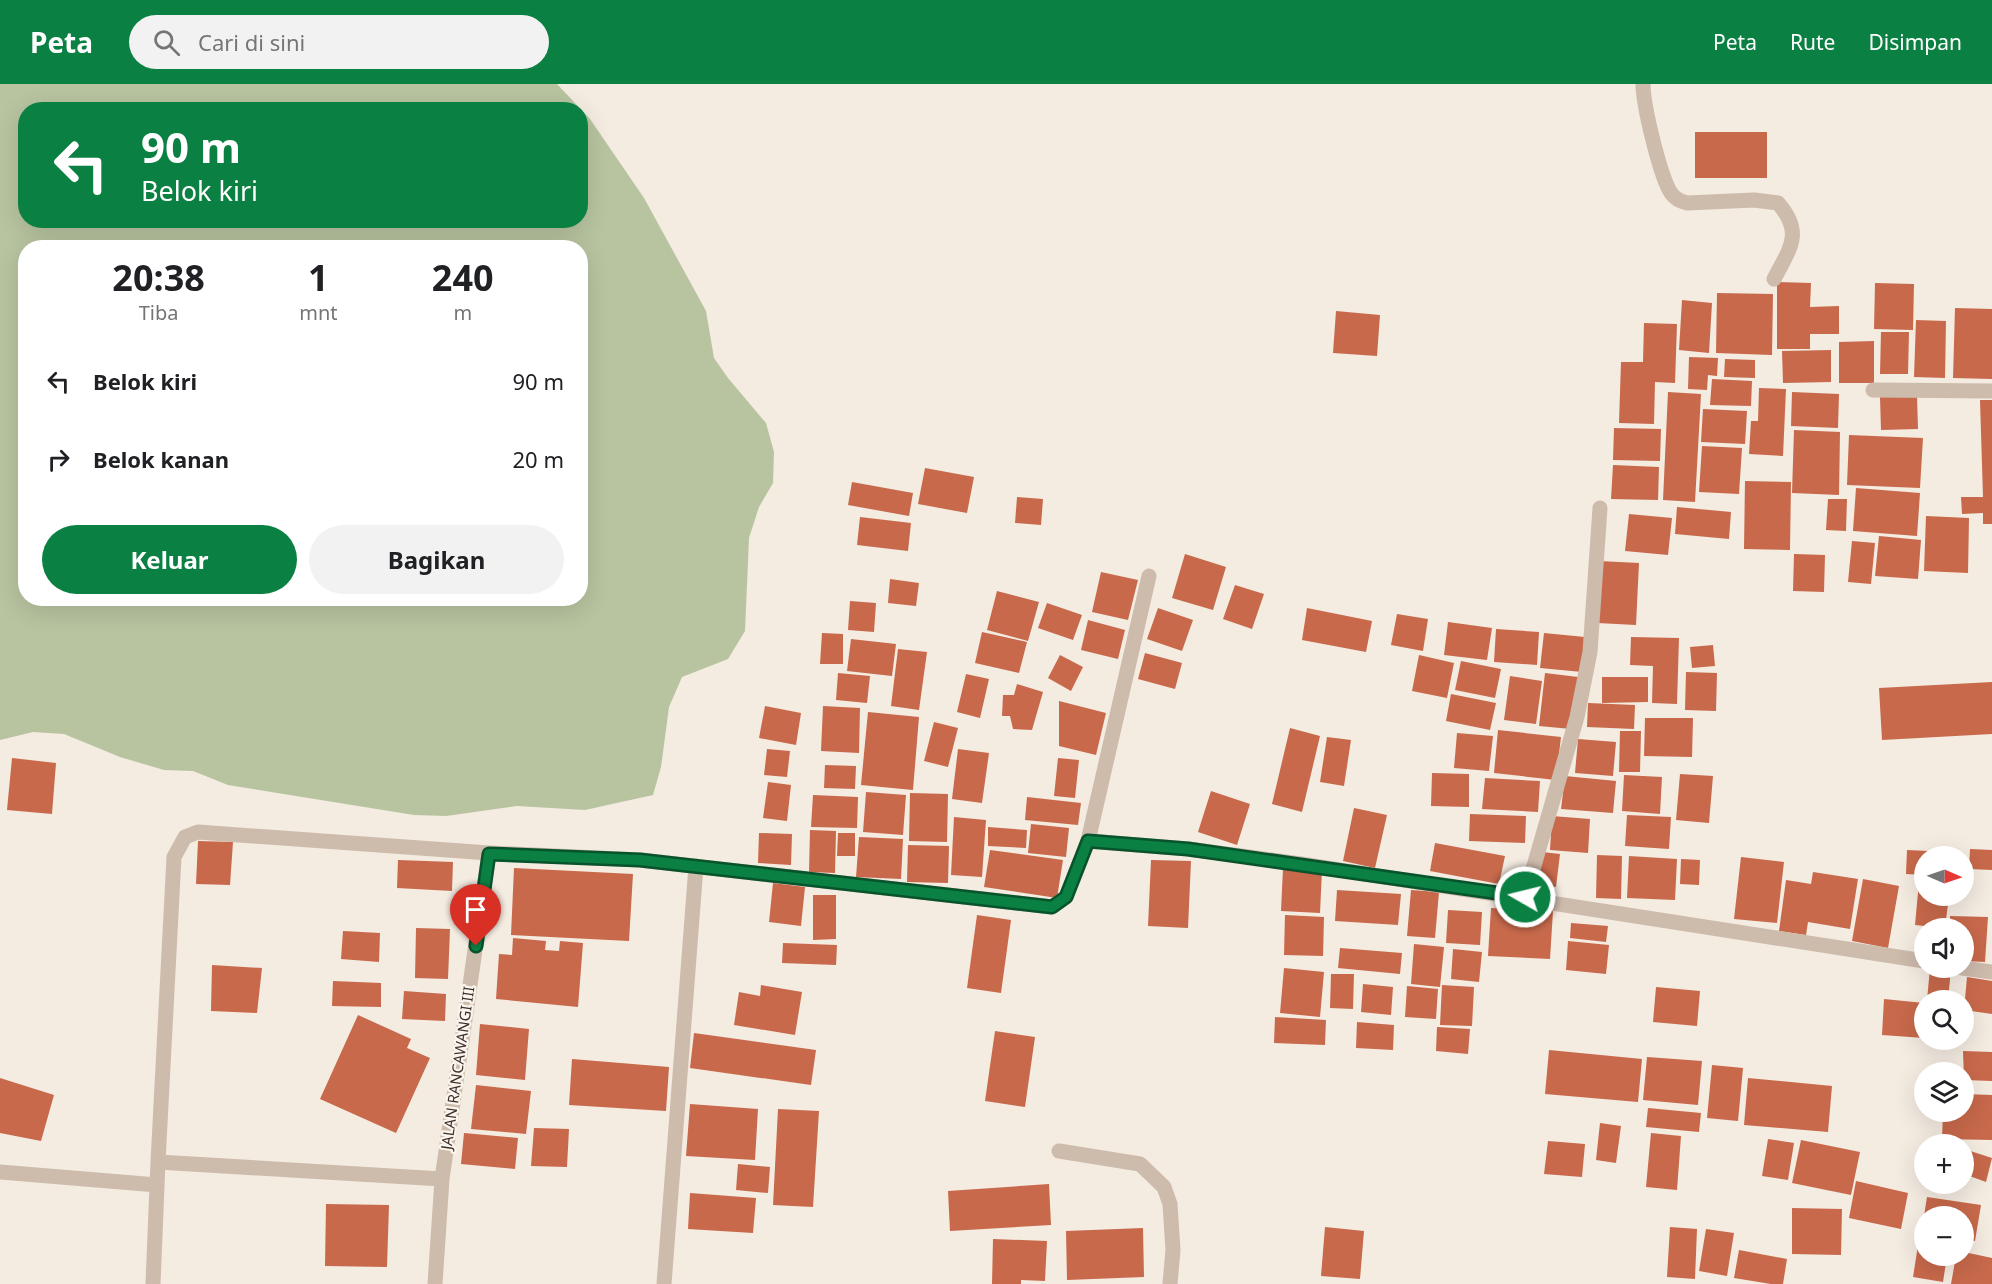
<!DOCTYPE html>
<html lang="id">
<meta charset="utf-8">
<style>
:root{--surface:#fff;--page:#f2f2f2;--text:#202124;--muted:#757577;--accent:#0b8043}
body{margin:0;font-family:"Noto Sans",sans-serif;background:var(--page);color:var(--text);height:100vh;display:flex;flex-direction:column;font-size:22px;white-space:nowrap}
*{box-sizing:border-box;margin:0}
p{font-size:20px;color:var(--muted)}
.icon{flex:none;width:33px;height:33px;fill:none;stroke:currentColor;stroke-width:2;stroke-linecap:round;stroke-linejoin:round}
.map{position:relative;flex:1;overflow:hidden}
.details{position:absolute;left:18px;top:156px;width:570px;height:366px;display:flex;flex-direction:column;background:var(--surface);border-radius:24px;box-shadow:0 6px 24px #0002}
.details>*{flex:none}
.top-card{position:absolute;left:18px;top:18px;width:570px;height:126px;border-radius:24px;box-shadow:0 6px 24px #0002;background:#0b8043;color:#fff;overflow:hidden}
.needle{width:39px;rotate:92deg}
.fabs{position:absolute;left:1914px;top:762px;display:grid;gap:12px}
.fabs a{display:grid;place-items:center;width:60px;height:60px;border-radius:50%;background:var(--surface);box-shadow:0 6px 24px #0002;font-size:30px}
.pin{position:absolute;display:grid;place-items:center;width:51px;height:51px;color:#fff;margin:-62px -26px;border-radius:50% 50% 50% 0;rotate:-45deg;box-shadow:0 0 6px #0007}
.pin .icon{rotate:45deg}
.me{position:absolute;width:66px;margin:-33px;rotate:278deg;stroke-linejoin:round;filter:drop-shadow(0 0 4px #0008)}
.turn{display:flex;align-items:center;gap:21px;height:126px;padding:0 24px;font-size:27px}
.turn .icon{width:78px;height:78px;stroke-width:2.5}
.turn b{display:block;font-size:42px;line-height:51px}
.eta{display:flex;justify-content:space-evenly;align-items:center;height:102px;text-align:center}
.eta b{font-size:36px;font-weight:700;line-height:42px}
.button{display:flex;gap:12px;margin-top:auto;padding:12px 24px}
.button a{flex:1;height:69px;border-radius:36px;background:var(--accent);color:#fff;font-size:24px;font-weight:700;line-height:69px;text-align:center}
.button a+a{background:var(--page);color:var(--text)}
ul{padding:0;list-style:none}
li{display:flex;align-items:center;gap:18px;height:78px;padding:0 24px}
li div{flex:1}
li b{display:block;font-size:22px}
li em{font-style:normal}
header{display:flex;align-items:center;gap:36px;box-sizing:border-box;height:84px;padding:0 30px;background:var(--accent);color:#fff}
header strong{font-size:28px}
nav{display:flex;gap:33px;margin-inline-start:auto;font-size:21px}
.search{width:420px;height:54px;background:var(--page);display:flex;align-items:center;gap:15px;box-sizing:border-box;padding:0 21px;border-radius:33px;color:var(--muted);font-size:22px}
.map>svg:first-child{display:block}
.green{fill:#b8c4a0;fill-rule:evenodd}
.building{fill:#c8694b}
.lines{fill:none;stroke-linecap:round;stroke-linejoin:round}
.street{stroke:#cdbbac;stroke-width:15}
.route-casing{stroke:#07532c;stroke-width:15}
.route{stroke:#0b8043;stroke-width:10}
.labels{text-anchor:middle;stroke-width:4.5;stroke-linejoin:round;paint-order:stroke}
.street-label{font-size:15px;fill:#3b302b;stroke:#fbf5ee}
</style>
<header>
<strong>Peta</strong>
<div class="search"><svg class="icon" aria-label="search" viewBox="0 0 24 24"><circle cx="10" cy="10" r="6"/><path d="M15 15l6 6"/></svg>Cari di sini</div>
<nav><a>Peta</a><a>Rute</a><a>Disimpan</a></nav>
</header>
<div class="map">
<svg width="1992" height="1200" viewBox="0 0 1992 1200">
<rect width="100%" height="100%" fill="#f4ebe1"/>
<path class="green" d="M0,0H557L590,35L644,114L706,227L714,274L728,294L766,339L774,368L773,399L759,423L749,454L745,547L728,575L682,593L669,623L661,683L653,711L585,726L517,722L446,732L414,731L228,701L193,687L164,686L120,673L64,650L33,648L0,656ZM26,26H580V136H26ZM26,164H580V514H26Z"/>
<path class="building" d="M1695,48H1767V94H1695Z
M1777,198L1811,199L1810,223L1839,222V250H1810V265H1777Z
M1875,199L1914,200L1913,246L1874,245Z
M1717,209L1773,210L1772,271L1716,269Z
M1682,216L1712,219L1709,269L1679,266Z
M1955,224L1992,225V295L1953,294Z
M1336,227L1380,231L1377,272L1333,269Z
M1916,236L1946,237L1945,294L1914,293Z
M1644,239L1677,240L1675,299L1655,298L1654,340L1619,339L1621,278H1643Z
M1881,248H1909L1908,290H1880Z
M1874,257V299H1839V258Z
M1831,266V298L1783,299L1782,267Z
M1689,273L1718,274L1717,292L1708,291L1707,306L1688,305Z
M1725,275L1755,276V294L1724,293Z
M1712,295L1752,297L1751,322L1710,321Z
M1759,304L1786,305L1783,372L1749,370L1751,337H1758Z
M1668,308L1701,310L1695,418L1663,416Z
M1792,308L1839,310L1838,344L1791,342Z
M1917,312L1918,345L1881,346L1880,313Z
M1980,316H1992V440H1983V429L1962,430L1961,413H1983Z
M1703,325L1747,327L1745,360L1701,358Z
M1614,344L1661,345L1660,377L1613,376Z
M1794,346L1840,348L1839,411L1792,409Z
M1849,351L1923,354L1920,404L1847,401Z
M1702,362L1742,364L1739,410L1699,408Z
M1613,381L1659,383L1658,416L1611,415Z
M925,384L974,393L967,429L918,420Z
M1745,397L1791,398L1790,466L1744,465Z
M852,398L913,409L909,432L848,421Z
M1856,404L1920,409L1917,452L1853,447Z
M1017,413L1043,415L1041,441L1015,439Z
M1828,415H1847L1846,447L1826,446Z
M1677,423L1731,428L1729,455L1675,450Z
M1629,430L1672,434L1668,471L1625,467Z
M1926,432L1969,434L1968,489L1924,487Z
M860,433L911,439L908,467L857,461Z
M1879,452L1921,456L1918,495L1875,492Z
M1852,457L1875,459L1871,500L1848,498Z
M1185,470L1226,483L1213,526L1172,514Z
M1794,470L1825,471L1824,508L1793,507Z
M1599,477L1639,479L1636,541L1597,539Z
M1101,488L1138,496L1128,536L1092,528Z
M890,495L919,499L916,522L888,519Z
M1235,501L1264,510L1252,545L1223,535Z
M997,507L1039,518L1028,557L987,546Z
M850,517L876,519L874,548L848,546Z
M1047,519L1082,531L1073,556L1038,544Z
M1158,524L1193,536L1182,567L1147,555Z
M1307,524L1372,537L1366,568L1302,556Z
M1397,530L1428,535L1423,567L1391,561Z
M1088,536L1125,546L1118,575L1081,566Z
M1448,538L1492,544L1487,576L1444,571Z
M1496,545L1539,548L1537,581L1494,578Z
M982,548L1027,558L1019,589L975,579Z
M822,549L843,550V580H820Z
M1544,549L1585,553L1582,588L1540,584Z
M1631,553L1679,554L1677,620L1652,619L1653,582L1630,581Z
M851,555L896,560L892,592L847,587Z
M1713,561L1715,582L1692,584L1690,563Z
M898,565L927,568L919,626L891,622Z
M1145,569L1182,579L1175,605L1138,595Z
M1060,571L1083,583L1071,607L1048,594Z
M1419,571L1454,579L1447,614L1412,607Z
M1461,577L1501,585L1495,614L1455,606Z
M1686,588L1717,589L1716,627L1685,626Z
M838,589L870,592L867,619L836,616Z
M1545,589L1578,593L1571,645L1539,642Z
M966,590L989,595L980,634L957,628Z
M1510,592L1542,597L1536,640L1504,636Z
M1602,593H1648V618L1602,619Z
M1992,598V650L1882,656L1879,604Z
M1017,600L1043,608L1032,646L1013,645L1010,632H1002L1003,611H1014Z
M1451,610L1496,619L1490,646L1446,637Z
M1059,617L1106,629L1096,671L1059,662Z
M1588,619L1635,621L1634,645L1587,643Z
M765,622L801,629L796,661L759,654Z
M823,622L860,624L859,669L821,667Z
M868,628L919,633L913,706L861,701Z
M1645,634H1693L1692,673L1644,672Z
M934,638L958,644L948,683L924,677Z
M1290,644L1320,652L1302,728L1272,720Z
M1498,646L1561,653L1556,696L1494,689Z
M1620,647H1641L1640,688H1619Z
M1457,649L1493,652L1489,687L1454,684Z
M1327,653L1351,656L1344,702L1320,698Z
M1578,655L1616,658L1613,692L1575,689Z
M767,665L790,667L787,693L764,691Z
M958,665L989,669L982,719L952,715Z
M12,674L56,679L52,730L7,726Z
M1058,674L1079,676L1075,714L1054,712Z
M825,681L856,682L855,705L824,704Z
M1432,689L1469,690V723L1431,722Z
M1680,690L1713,692L1709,739L1676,736Z
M1624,691L1662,693L1660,730L1622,727Z
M1565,692L1616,697L1613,729L1561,725Z
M1485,694L1540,697L1538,728L1482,725Z
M768,698L791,701L787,737L763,734Z
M1211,707L1250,720L1237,761L1198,748Z
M866,708L906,711L903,751L863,748Z
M910,709L948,710L947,758L909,757Z
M813,711L858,713L857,744L811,743Z
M1027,713L1081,719L1078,741L1025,736Z
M1354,724L1387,731L1375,784L1343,777Z
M1470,730L1526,732L1525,759L1469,757Z
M1627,731L1671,733L1669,765L1625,762Z
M1552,732L1590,735L1588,769L1550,766Z
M954,733L986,736L982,793L951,791Z
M1031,740L1069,744L1066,773L1028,769Z
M988,743L1027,746L1026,764L988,762Z
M810,746L836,747L835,789L809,788Z
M759,749L792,750L791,781L758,779Z
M838,749H855V772H837Z
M859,753L903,755L901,795L856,793Z
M198,757L233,758L230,801L196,800Z
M1435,759L1505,772L1499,800L1430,787Z
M908,761L949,762L948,799L907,798Z
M1970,765L1992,766V786L1969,785Z
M990,766L1063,776L1057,814L984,803Z
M1907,766L1950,768L1949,772H1924V791L1906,790Z
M1542,768L1560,770L1556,803L1538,801Z
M1597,771L1622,772L1621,815L1596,814Z
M1629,772L1677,775L1675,816L1627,814Z
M1741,773L1784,778L1777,839L1734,835Z
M1681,775L1700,776L1699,801L1680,800Z
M398,776L453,778L452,807L397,804Z
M1151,776L1191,777L1188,844L1148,842Z
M514,784L633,790L629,857L511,851Z
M1283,784L1322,786L1320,829L1281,827Z
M1813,788L1858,795L1850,845L1808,838L1806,851L1779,847L1786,796L1811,800Z
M1863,795L1899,802L1888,864L1852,857Z
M1919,798L1924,799V812H1949L1945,844L1915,841Z
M773,799L805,803L801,842L769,838Z
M1337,806L1401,810L1398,841L1335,837Z
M1411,806L1439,808L1435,854L1407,852Z
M813,811H836V855L813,856Z
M1491,824L1553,827L1550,875L1488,872Z
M1448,826L1482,828L1480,861L1446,859Z
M977,831L1011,836L1001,909L967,904Z
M1285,831L1324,833L1323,872L1284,871Z
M1950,832L1988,833L1985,878L1964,877V844H1950Z
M1571,839L1608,842L1606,858L1570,854Z
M416,844L450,845L448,895L415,894Z
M343,847L380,849L379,878L341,875Z
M513,854L546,857L545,866L559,867L560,857L583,859L578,923L496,915L499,870L512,871Z
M1568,857L1609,861L1606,890L1566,886Z
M783,859L837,861L836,881L782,879Z
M1414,860L1444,863L1440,903L1411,900Z
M1340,864L1402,869L1400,890L1338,884Z
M1453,865L1482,868L1479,898L1451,895Z
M212,881L262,884L257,929L211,927Z
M1284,884L1324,888L1320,933L1280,929Z
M1930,884L1951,885L1948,916H1927Z
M1331,890H1354L1353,925L1330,924Z
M1967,893L1992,897V930L1964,926Z
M333,897L381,899V923L332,922Z
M1363,900L1393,903L1391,931L1361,928Z
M761,901L802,908L795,951L734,941L739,908L760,912Z
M1442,901L1474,903L1472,942L1440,941Z
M1407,902L1438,905L1436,935L1405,933Z
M1656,903L1700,907L1697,942L1653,938Z
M404,907L446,910L445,937L402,935Z
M1884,915L1924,919V954L1882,951Z
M358,931L411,955L407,964L430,974L396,1049L320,1015Z
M1275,933L1326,936L1325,961L1274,959Z
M1357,938L1394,941L1393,966L1356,964Z
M480,940L529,945L525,996L476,991Z
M1437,943L1470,945L1468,970L1436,967Z
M995,947L1035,953L1025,1023L985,1017Z
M694,949L816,966L811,1001L690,984Z
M1549,966L1642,975L1638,1018L1545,1010Z
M1963,967L1992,968V997L1964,996Z
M1647,973L1702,977L1698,1021L1643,1016Z
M572,975L669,983L666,1027L569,1021Z
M1712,981L1743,984L1738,1037L1707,1034Z
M0,994L54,1011L41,1057L0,1049Z
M1748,994L1832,1002L1828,1048L1744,1041Z
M476,1001L531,1007L526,1050L471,1045Z
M1964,1010L1992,1011V1056L1942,1055L1943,1028H1964Z
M690,1020L758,1025L755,1076L686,1072Z
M1648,1024L1701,1029L1699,1048L1646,1043Z
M778,1025L819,1027L813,1123L773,1121Z
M1600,1039L1621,1042L1616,1079L1596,1076Z
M534,1044L569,1045L567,1083L531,1082Z
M464,1049L518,1054L515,1085L461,1080Z
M1651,1049L1681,1052L1677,1106L1646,1103Z
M1768,1055L1794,1059L1788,1096L1762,1092Z
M1801,1056L1860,1068L1851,1111L1792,1099Z
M1548,1057L1585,1060L1582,1093L1544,1090Z
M1964,1065L1992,1074L1986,1098L1964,1090Z
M738,1080L770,1083L768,1109L736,1106Z
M1856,1097L1908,1109L1901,1145L1849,1134Z
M1049,1100L1051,1141L950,1147L948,1107Z
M690,1109L756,1114L753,1149L688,1145Z
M1927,1113L1981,1121L1975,1157L1964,1156V1132H1924Z
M326,1120L389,1121L387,1183L325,1182Z
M1792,1124L1842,1125L1841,1171L1792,1170Z
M1325,1143L1364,1147L1360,1195L1321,1192Z
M1670,1143L1697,1145L1695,1195L1667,1193Z
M1143,1144L1144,1193L1067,1196L1066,1147Z
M1706,1145L1734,1149L1727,1192L1699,1187Z
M993,1155L1047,1157L1045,1197L1021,1196V1200H992Z
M1919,1155L1924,1156V1172H1947L1943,1198L1913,1193Z
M1739,1166L1787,1175L1783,1200H1771L1734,1194Z
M1964,1168L1992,1174V1200H1951L1956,1172H1964Z"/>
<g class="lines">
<path class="street" d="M1643,0C1643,21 1660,92 1671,109C1675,115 1680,117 1687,119L1754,116L1778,119C1804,149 1790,164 1774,195
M1873,306L1992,307
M1088,757L1188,765L1301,780L1924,877
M1525,813L1577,633L1590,568L1600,424
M1962,884L1992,888
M1059,1067L1140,1080L1164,1103L1170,1120L1173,1166L1170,1200
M158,1078L442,1095
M0,1088L157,1101
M153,1200L158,1078L174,773L185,753L198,748L489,769L640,776L1052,823L1066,813L1088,757L1149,492
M435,1200L442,1095L489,769
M664,1200L696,782"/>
</g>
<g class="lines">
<g class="route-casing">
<path id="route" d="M476,862L489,770L640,776L1052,823L1066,813L1088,757L1188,765L1525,813"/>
</g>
<use href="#route" class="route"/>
</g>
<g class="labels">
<g class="street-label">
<text transform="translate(458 984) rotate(-82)" y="5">JALAN RANCAWANGI III</text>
</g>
</g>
</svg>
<div class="fabs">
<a><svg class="needle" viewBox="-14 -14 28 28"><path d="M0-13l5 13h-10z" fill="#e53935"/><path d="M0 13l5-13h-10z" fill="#757577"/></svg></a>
<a><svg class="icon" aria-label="sound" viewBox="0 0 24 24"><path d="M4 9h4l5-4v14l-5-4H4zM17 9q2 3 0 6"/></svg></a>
<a><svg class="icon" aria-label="search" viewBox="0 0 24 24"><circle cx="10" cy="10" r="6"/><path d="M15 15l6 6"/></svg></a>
<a><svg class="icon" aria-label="layers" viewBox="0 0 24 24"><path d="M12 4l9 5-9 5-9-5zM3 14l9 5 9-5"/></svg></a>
<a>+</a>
<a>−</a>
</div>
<div class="pin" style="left:476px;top:862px;background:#d93025"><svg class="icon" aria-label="arrive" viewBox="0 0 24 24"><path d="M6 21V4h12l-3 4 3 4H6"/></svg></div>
<svg class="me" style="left:1525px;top:813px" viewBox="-20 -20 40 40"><circle r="17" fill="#0b8043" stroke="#fff" stroke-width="3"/><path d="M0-11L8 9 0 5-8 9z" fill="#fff"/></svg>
<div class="top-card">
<div class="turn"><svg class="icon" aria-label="left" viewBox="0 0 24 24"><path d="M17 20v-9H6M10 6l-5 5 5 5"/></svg><div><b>90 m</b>Belok kiri</div></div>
</div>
<section class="details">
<div class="eta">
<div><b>20:38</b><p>Tiba</p></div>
<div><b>1</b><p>mnt</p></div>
<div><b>240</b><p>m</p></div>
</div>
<ul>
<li><svg class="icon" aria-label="left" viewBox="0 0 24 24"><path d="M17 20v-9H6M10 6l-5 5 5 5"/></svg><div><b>Belok kiri</b></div><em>90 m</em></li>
<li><svg class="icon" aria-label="right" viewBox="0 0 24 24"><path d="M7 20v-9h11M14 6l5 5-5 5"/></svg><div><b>Belok kanan</b></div><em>20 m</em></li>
</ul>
<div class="button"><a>Keluar</a><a>Bagikan</a></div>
</section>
</div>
